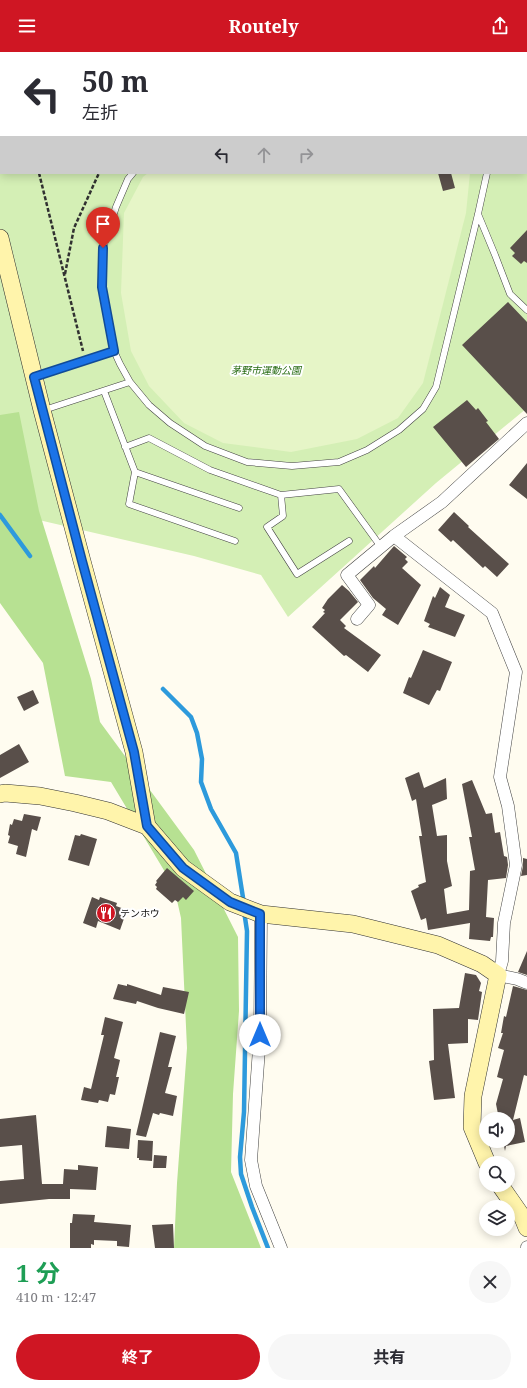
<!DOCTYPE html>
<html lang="ja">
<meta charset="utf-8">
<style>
:root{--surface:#fff;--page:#f7f7f7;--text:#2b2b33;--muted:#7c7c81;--accent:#cf1623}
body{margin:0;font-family:"Noto Serif","Noto Sans JP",serif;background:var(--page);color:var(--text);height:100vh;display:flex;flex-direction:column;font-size:15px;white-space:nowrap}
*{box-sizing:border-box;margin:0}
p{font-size:13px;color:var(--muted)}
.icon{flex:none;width:22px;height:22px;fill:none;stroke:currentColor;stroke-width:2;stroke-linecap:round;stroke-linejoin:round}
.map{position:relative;height:1196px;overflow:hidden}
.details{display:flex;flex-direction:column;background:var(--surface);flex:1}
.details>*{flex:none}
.guide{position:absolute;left:0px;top:0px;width:527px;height:122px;box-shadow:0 2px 10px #0003;background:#fff;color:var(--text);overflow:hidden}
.controls{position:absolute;left:479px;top:1060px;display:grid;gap:8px}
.controls a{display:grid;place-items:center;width:36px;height:36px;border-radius:50%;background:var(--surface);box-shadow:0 2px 10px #0003;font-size:20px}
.pin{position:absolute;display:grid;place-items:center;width:34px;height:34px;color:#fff;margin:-41px -17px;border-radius:50% 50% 50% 0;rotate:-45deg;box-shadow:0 0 4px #0007}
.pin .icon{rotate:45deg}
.me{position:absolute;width:44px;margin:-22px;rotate:0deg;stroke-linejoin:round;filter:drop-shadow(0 0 3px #0008)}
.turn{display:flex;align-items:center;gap:14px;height:84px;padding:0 16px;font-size:18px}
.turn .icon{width:52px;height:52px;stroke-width:2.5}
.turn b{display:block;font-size:28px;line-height:34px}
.lanes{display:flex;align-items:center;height:38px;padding:0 16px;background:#0003;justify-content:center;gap:20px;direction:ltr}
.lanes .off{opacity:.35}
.round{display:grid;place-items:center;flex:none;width:42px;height:42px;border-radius:21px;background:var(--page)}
.overview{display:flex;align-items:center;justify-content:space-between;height:68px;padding:0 16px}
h1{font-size:24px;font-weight:700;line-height:30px;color:#1e9e55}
.cta{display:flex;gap:8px;margin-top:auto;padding:8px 16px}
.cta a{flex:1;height:46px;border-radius:24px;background:var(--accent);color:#fff;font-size:16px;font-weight:700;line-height:46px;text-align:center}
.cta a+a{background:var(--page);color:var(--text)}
header{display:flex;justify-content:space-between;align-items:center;height:52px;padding:0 16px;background:var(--accent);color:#fff;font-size:18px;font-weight:700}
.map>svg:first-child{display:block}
.green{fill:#d4efb5;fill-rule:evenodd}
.forest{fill:#b7e192}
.pitch{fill:#e6f5c7}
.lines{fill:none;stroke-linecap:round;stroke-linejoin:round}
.stream{stroke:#2d9adc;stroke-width:4.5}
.building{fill:#594f4a}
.lane-casing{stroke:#424242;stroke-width:7}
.street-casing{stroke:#424242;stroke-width:13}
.secondary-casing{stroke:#313131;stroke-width:18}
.path{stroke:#313131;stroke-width:2.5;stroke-dasharray:4 2;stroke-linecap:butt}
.lane{stroke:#fff;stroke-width:6}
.street{stroke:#fff;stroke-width:12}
.secondary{stroke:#fff4ab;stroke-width:17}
.route-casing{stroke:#114b97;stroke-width:10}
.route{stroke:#1a73e8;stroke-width:7}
.labels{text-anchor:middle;stroke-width:4;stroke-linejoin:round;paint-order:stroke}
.park-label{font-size:10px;font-style:italic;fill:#2b6e17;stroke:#fff}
.poi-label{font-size:10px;fill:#0f0f0f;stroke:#fff;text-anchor:start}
</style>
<header><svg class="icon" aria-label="menu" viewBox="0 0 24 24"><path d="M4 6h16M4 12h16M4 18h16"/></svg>Routely<svg class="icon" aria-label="share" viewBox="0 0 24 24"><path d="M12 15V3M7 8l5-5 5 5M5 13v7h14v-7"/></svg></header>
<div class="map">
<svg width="527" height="1196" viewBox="0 0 527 1196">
<rect width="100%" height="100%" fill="#fffcf0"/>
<path class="green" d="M0,0H527V356L436,431L288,565L261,523L194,504L0,459ZM1,1H526V121H1Z"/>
<path class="forest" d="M19,360L39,459L91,627L100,670L194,798L238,885L239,959L233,1042L231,1120L261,1196H174L177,1131L187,996L181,866L174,835L111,730L65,724L43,611L0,551V363Z"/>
<path class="pitch" d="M148,121H470L466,161L423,331L398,366L357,387L291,400L223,391L184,371L149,334L131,299L121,241L124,161L143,125Z"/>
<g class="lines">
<path class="stream" d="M0,463L30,504
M163,637L191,665L197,681L202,707L201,730L211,757L236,801L244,852
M244,859L247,879L244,1060L240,1105L241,1122L252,1155L268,1196"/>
</g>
<path class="building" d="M438,121H451L455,136L443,139Z
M527,178V211L524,209L521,212L512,204L515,201L510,196Z
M508,250L527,270V362L462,293Z
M467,348L476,358L478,356L488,369L486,370L499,387L466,415L433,375Z
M527,411V447L509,433Z
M454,460L469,474L468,475L509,512L497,525L485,514L483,516L453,488L451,490L438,478Z
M394,494L407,505L405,507L408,510L402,516L421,533L398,573L382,563L386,557L373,546L360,528L374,514L375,516Z
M342,533L349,539L358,550L340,568L346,574L344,576L381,603L368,620L346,603L344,604L312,575L325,561L323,560L325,558L322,556L328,547Z
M440,535L450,543L445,555L465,563L455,585L428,575L430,572L424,569L433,544L435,546Z
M423,598L452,610L440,639L437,638L429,653L403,641L409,625L411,626Z
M33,638L39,651L24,659L17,645Z
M19,692L29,710L0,726V703Z
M419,720L424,736L446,726L447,747L432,753L437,784L447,783V809L452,834L444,837L447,862L469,858L470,819L475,818L469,785H472L462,732L472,728L486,762L492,761L495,781L500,780L504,804L507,805L508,813L506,826L488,828L486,865L494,866L493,885H491L490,889L469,887L470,871L428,878L426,866L421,868L411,839L419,835L418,833L426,830L419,784H422L416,747L412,749L405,726Z
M24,762L41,765L37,779L32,777L26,805L16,802L18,794L8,791L10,784L8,783L10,772L12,773L14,767L22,769Z
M81,782L97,787L89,814L68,808L75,783L80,784Z
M523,806L527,807V823L521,824L523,814Z
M167,816L194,839L186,848L183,845L178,850L175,848L172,851L156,837L157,835L155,833L157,830L156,829Z
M92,845L99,848L100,845L117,851L116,854L127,858L120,878L98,869L96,876L83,871Z
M527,899V923L518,920Z
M465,921L476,923L481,931L479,939L482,940L478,968L468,967V991L448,992L455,1046L434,1048L429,1009L434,1008L433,957L459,956Z
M118,932L127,934V932L161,943L163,935L189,940L184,962L158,956L137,949L136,952L113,947Z
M513,934L527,938V1024L524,1023L513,1068L520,1066L525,1090L506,1094L505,1099L503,1089H508V1067H499L496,1052L503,1027L497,1025L504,998L498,996L503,981H501L504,964L506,965Z
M105,965L123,970L114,1006L120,1008L116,1025H119L115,1043L110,1042L108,1050L99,1048L98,1051L81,1048L84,1035L91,1037L104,983H101Z
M160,980L176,984L168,1015H172L165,1041L177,1044L173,1064L160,1061L159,1063L153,1061L146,1085L136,1083Z
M36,1063L42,1132H63L64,1117L78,1118V1113L98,1115L96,1138L70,1137V1147H49L0,1152V1129L24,1127L22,1093L0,1095V1067Z
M107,1074L131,1077L129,1097L105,1095Z
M138,1088L153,1089L152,1109L139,1108V1106H137Z
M154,1103L167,1104L166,1116H153Z
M73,1162L95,1163L94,1170L131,1173L129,1195L117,1194V1189L94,1188V1193L91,1192V1196H70V1171H72Z
M173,1172L174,1196H155L152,1173Z"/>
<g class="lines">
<g class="lane-casing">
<path id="lane" d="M133,121L128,127L116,155L103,196L102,235L114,299L120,312L130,330L149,353L170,371L205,394L247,410L292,414L339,410L367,398L399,378L423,357L436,335L478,162L487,121
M478,162L495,203L510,242L527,258
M35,324L114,299
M104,339L135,420L239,456
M44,358L130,330
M125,395L149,386L210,418L281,443L339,437L381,495
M135,420L129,452L235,489
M281,443L283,464L267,475L297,522L349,489"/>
</g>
<g class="street-casing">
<path id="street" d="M527,371L442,450L394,484L492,561L516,620L500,725L508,754L516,813L504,871L502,909L498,923L517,927L527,931
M357,567L369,553L347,523L394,484
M261,862L260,983L251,1108L256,1134L281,1196
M527,1196V1195"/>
</g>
<g class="secondary-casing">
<path id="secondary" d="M0,186L42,358L82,509L134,700L147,774
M0,742L5,741L40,744L75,751L108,759L147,774L183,816L230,850L261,862L353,872L438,893L482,912L498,923L473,1044L472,1075L487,1111
M500,1133L523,1166L527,1176"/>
</g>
<path class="path" d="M10,0V1
M167,0L170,1
M343,0L344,1
M81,1L82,0
M195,1L196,0
M418,1L420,0
M526,8L527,7
M39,121L83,299
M65,222L74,176L99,121"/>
<use href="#lane" class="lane"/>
<use href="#street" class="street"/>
<use href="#secondary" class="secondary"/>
</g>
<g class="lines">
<g class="route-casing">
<path id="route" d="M103,196L102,235L114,299L34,325L82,509L134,700L147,774L183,816L230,850L260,862V983"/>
</g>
<use href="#route" class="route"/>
</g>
<defs>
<g id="restaurant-disc" transform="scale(1)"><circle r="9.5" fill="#cf1623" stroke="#fff"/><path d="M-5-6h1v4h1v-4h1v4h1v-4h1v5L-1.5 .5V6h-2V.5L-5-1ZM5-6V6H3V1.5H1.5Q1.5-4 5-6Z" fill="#fff"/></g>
</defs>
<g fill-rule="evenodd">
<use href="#restaurant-disc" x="106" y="861"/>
</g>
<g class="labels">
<g class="park-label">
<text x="266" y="322">茅野市運動公園</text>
</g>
<g class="poi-label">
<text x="120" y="865">テンホウ</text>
</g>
</g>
</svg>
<div class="controls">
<a><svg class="icon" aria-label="sound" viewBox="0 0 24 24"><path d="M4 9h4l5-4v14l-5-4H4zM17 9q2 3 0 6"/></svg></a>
<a><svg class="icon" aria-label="search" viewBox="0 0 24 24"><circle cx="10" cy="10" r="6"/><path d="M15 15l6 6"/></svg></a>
<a><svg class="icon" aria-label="layers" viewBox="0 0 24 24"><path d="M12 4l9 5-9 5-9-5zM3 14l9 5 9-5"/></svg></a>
</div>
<div class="pin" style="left:103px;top:196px;background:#d93025"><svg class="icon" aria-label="arrive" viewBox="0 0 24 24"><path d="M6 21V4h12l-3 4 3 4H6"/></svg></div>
<svg class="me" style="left:260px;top:983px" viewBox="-20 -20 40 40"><circle r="19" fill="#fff"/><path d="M0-13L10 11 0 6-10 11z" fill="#1a73e8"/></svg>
<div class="guide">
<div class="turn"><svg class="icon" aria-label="left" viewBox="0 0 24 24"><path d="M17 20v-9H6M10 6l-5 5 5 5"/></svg><div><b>50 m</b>左折</div></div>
<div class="lanes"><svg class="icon" aria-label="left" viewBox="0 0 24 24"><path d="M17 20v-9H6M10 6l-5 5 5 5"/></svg><svg class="icon off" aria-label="ahead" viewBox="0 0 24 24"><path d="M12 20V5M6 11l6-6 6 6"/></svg><svg class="icon off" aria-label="right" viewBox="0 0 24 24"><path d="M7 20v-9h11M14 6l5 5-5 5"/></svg></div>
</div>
</div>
<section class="details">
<div class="overview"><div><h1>1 分</h1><p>410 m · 12:47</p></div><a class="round"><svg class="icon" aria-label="close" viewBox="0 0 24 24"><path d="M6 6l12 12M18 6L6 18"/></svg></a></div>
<div class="cta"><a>終了</a><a>共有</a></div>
</section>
